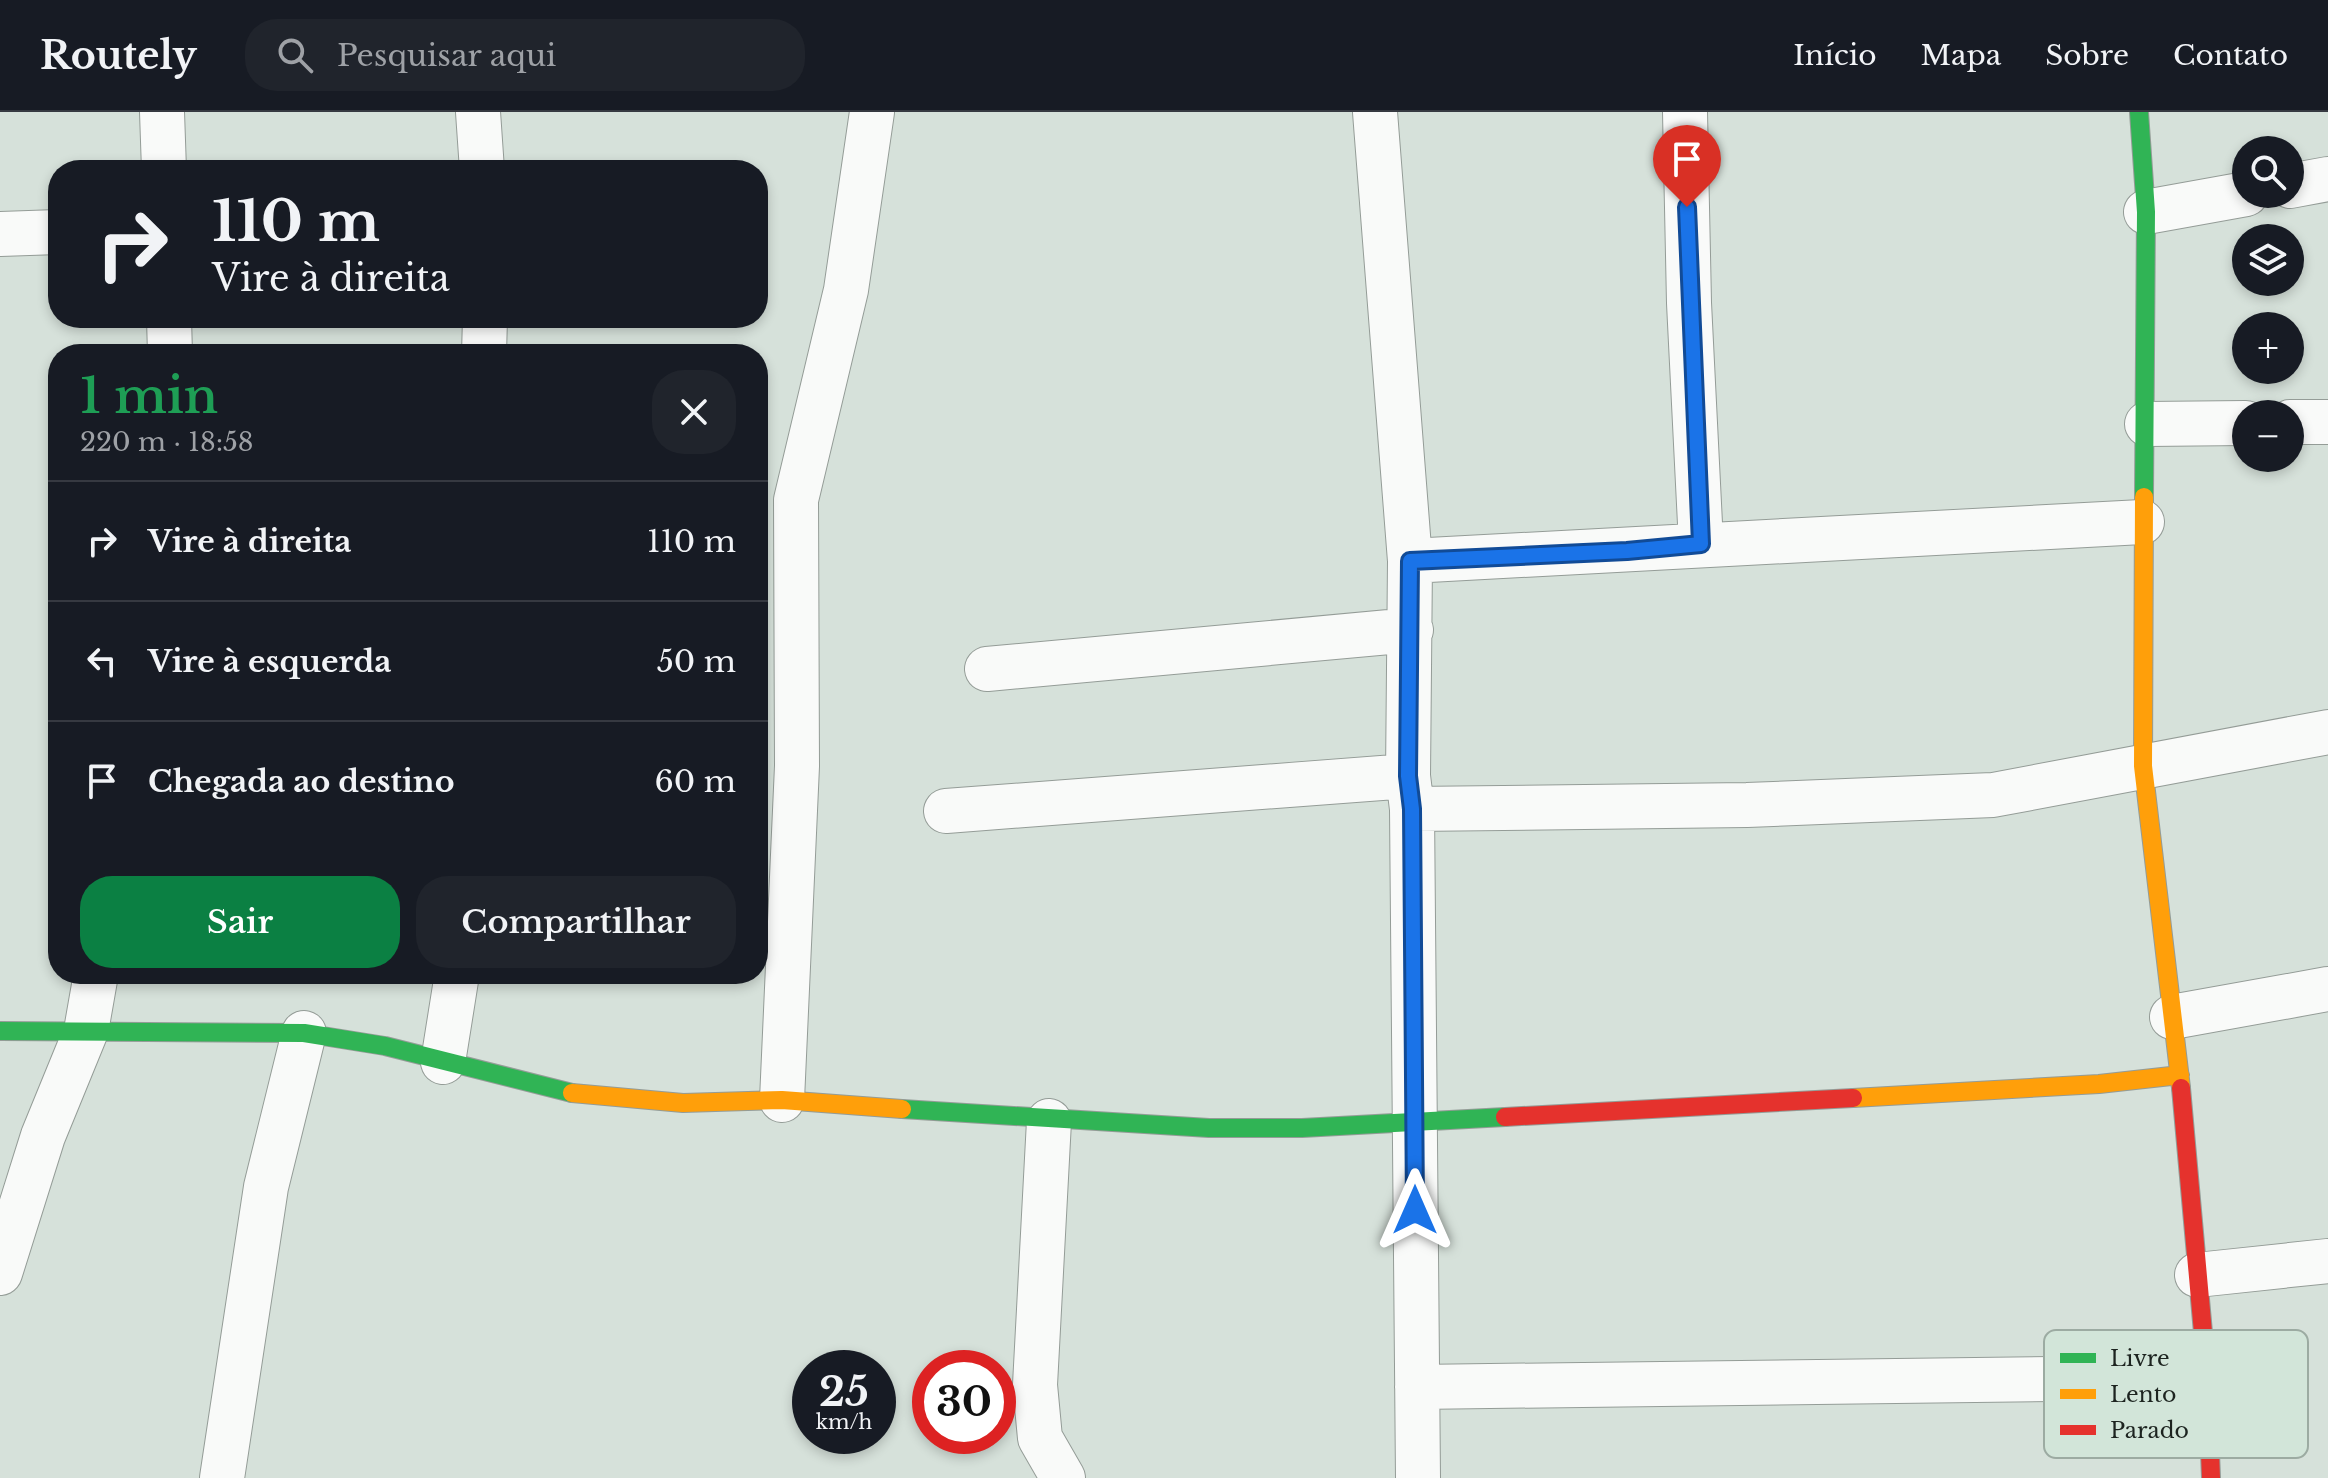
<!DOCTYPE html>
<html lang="pt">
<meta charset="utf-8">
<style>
:root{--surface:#171b24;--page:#20242c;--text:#f1f3f6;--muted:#9ea1a6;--line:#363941;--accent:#0b8043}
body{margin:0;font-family:"Libre Baskerville",serif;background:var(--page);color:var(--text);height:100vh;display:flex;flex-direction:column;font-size:30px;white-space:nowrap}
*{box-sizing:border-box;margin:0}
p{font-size:26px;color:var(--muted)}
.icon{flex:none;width:44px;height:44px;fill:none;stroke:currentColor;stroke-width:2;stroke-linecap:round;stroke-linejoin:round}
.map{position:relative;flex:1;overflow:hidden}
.details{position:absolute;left:48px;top:232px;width:720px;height:640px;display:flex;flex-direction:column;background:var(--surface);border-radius:32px;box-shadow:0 4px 12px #0003}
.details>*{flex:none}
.guide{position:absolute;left:48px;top:48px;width:720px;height:168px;border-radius:32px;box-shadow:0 4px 12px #0003;background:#171b24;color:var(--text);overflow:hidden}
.fabs{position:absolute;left:2232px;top:24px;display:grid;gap:16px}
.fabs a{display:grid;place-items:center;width:72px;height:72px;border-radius:50%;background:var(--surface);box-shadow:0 4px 12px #0003;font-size:40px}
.speed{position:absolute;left:792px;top:1238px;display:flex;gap:16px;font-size:40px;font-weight:700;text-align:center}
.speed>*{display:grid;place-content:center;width:104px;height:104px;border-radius:50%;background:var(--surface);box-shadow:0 4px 12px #0003;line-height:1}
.speed small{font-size:20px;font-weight:400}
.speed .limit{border:12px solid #d22;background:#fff;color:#111}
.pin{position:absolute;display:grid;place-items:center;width:68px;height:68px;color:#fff;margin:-82px -34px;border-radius:50% 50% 50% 0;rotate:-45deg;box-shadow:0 0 8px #0007}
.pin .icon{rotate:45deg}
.me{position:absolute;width:88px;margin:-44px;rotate:0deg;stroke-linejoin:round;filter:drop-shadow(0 0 6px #0008)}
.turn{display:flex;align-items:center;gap:28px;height:168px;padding:0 32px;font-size:36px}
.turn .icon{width:104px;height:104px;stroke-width:2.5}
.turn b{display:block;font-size:56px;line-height:68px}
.round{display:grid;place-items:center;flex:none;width:84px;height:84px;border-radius:32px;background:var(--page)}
.headline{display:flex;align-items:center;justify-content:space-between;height:136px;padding:0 32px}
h1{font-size:48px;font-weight:600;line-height:60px;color:#1e9e55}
.action{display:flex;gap:16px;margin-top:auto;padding:16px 32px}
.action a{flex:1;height:92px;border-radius:32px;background:var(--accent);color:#fff;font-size:32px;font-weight:600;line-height:92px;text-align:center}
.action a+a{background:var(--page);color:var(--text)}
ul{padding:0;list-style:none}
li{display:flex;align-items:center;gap:24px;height:120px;padding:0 32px;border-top:2px solid var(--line)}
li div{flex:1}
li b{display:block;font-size:30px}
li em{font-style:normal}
header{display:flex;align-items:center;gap:48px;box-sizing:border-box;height:112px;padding:0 40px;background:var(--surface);border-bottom:2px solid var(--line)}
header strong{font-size:38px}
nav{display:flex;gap:44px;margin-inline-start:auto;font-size:28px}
.search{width:560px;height:72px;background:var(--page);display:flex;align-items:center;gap:20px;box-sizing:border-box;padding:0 28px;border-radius:32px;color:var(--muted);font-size:30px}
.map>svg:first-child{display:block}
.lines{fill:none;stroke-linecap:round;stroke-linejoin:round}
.street-casing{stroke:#949c97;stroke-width:46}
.fast-casing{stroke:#949c97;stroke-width:20}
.slow-casing{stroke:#949c97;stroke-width:20}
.jam-casing{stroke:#949c97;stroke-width:20}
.street{stroke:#f9faf9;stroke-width:44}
.fast{stroke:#30b455;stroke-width:18}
.slow{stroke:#ff9f0a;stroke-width:18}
.jam{stroke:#e5322d;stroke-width:18}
.route-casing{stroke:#114b97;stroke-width:20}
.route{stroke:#1a73e8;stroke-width:14}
.key{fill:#d2e5d9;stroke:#9caba2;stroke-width:2}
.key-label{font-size:22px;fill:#1d2420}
</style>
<header>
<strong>Routely</strong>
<div class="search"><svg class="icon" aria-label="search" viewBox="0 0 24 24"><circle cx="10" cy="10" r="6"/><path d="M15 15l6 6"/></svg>Pesquisar aqui</div>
<nav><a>Início</a><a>Mapa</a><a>Sobre</a><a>Contato</a></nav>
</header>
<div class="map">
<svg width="2328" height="1366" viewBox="0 0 2328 1366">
<rect width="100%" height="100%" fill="#d6e1da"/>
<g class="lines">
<g class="street-casing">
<path id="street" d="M162,0L164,58
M478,0L482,58
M1375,0L1410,449L1408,664L1412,697L1418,1366
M1685,0L1689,191L1701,432
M2290,74L2328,67
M2146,100L2246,82
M0,122L58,120
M169,206L170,242
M484,242L485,206
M2290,310H2328
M2147,312L2246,311
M1410,449L2142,410
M987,557L1411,518
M1412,697L1747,693L1993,683L2328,620
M946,699L1408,664
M2172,905L2328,877
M443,950L457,862
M782,988L797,654L796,388L846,178L872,0
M1049,1009L1035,1273L1040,1326L1063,1366
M0,1161L43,1024L86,919L96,862
M2197,1163L2328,1149
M1417,1275L2207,1265
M222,1366L266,1075L304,921"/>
</g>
<g class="fast-casing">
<path id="fast" d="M2139,0L2146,100L2144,385
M0,919L304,921L385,934L572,981
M902,997L1209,1016H1302L1505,1005"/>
</g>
<g class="slow-casing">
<path id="slow" d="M2144,385L2143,654L2181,976
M572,981L683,991L782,988L902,997
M1853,986L2099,972L2180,963"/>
</g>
<g class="jam-casing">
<path id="jam" d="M2181,976L2207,1265L2211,1366
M1505,1005L1853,986"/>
</g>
<use href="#street" class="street"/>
<use href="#fast" class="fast"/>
<use href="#slow" class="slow"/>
<use href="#jam" class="jam"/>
</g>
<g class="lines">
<g class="route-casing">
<path id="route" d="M1415,1098L1412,697L1408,664L1410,449L1627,439L1701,432L1687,95"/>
</g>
<use href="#route" class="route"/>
</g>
<rect x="2044" y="1218" width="264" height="128" rx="12" class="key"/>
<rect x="2060" y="1241" width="36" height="10" fill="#30b455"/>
<rect x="2060" y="1277" width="36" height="10" fill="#ff9f0a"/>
<rect x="2060" y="1313" width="36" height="10" fill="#e5322d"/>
<g class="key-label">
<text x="2110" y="1254">Livre</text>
<text x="2110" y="1290">Lento</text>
<text x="2110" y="1326">Parado</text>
</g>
</svg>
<div class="fabs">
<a><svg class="icon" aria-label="search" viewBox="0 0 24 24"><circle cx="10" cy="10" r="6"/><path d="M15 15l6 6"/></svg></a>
<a><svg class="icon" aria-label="layers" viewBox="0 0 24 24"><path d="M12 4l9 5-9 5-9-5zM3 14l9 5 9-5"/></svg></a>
<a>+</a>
<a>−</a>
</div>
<div class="speed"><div>25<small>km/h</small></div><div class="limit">30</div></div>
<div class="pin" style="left:1687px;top:95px;background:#d93025"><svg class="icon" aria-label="arrive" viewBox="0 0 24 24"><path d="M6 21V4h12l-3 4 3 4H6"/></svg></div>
<svg class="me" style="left:1415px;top:1098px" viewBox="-20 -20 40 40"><path d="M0-17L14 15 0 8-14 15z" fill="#1a73e8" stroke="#fff" stroke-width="4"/></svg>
<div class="guide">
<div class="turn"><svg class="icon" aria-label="right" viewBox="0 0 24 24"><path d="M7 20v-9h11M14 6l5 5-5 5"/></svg><div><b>110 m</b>Vire à direita</div></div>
</div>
<section class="details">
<div class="headline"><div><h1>1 min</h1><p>220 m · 18:58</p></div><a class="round"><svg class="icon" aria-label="close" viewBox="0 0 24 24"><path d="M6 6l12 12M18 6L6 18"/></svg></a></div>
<ul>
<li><svg class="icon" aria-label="right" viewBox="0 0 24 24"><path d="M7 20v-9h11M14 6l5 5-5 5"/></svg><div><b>Vire à direita</b></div><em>110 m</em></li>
<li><svg class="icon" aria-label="left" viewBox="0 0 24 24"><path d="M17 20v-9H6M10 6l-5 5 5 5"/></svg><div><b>Vire à esquerda</b></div><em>50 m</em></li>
<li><svg class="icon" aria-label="arrive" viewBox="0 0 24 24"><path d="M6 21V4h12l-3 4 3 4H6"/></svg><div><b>Chegada ao destino</b></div><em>60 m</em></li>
</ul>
<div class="action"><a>Sair</a><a>Compartilhar</a></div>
</section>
</div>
